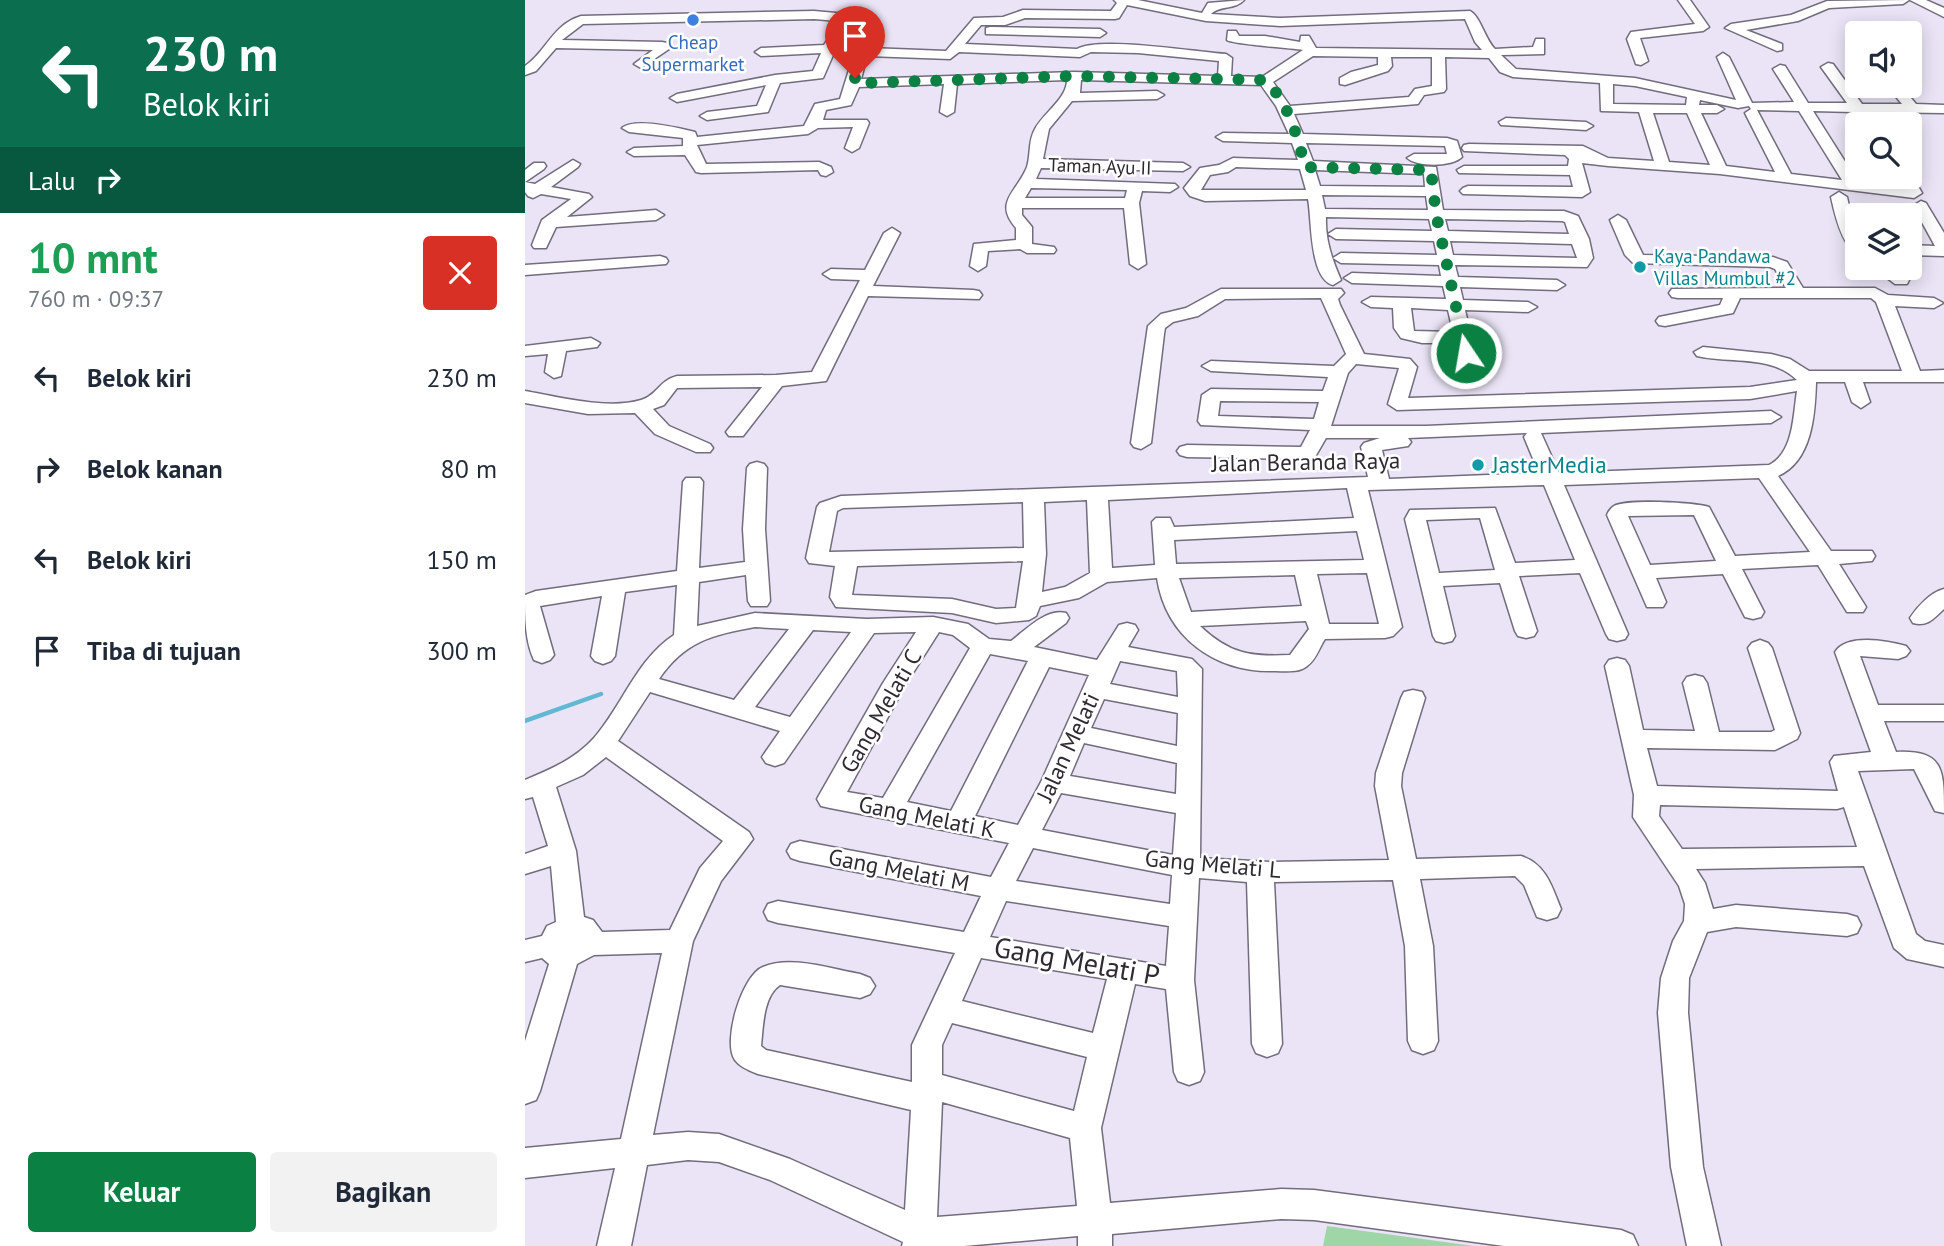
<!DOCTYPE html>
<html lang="id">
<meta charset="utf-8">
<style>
:root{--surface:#fff;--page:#f2f2f3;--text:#1f2937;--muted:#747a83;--accent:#0b8043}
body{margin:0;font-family:"PT Sans",sans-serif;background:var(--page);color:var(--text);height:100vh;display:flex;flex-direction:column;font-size:26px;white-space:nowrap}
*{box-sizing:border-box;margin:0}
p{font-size:23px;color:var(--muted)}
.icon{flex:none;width:38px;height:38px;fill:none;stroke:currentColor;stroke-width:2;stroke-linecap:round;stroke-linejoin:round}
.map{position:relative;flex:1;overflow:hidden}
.sheet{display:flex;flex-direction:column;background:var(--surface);width:525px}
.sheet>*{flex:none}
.hud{background:#0b6e4f;color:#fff;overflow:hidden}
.tools{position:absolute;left:1320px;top:21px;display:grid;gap:14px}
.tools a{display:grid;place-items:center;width:77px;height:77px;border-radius:7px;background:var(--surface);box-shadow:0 4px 18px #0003;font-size:35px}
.pin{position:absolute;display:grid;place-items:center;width:60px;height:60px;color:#fff;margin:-72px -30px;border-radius:50% 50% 50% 0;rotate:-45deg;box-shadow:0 0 7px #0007}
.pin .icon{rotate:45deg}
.me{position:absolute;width:77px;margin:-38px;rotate:348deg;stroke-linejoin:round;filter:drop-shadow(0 0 5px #0008)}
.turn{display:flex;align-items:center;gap:24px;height:147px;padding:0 28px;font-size:32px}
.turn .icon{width:91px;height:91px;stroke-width:2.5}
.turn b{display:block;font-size:49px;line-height:60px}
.then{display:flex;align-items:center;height:66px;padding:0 28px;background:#0003;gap:14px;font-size:26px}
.round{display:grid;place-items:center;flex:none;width:74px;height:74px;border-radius:7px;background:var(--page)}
.summary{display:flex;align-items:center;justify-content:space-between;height:119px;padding:0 28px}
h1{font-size:42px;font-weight:800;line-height:52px;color:#1e9e55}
.cta{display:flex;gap:14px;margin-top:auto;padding:14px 28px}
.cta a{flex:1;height:80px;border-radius:7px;background:var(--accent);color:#fff;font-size:28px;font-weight:800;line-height:80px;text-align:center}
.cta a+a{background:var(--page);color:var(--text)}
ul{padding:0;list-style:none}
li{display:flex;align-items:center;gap:21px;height:91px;padding:0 28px}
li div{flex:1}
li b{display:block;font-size:26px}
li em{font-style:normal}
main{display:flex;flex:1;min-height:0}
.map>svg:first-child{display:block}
.green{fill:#9fd6a8}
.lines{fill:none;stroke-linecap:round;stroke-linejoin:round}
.stream{stroke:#61b8d2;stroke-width:4.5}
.minor-casing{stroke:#726c7c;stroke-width:3}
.minor{fill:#fff;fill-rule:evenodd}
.route{stroke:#0b8043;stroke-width:12;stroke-dasharray:0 21.6}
.shop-dot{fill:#3f7fe0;stroke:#fff;stroke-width:2.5}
.culture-dot{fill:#0f9aa8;stroke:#fff;stroke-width:2.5}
.labels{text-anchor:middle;stroke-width:5;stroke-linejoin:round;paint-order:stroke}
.far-shop-label{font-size:19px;fill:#366cbe;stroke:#fff}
.far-street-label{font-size:19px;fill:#2d2a31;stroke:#fff}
.far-culture-label{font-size:19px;fill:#0d838f;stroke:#fff;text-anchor:start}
.street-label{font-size:23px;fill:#2d2a31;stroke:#fff}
.culture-label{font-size:23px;fill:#0d838f;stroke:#fff;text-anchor:start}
.near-street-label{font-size:28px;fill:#2d2a31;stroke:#fff}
</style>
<main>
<section class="sheet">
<div class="hud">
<div class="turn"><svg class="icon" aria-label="left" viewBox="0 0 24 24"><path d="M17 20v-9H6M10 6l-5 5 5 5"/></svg><div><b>230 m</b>Belok kiri</div></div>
<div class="then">Lalu<svg class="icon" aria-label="right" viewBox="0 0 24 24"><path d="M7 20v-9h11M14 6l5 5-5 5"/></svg></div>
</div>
<div class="summary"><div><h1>10 mnt</h1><p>760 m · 09:37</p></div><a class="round" style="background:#d93025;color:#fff"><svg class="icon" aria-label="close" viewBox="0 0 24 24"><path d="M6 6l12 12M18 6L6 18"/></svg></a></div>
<ul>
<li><svg class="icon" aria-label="left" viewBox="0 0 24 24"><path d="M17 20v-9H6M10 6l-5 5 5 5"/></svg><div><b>Belok kiri</b></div><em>230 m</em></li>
<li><svg class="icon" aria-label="right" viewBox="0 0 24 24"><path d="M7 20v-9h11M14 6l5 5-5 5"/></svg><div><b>Belok kanan</b></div><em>80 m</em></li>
<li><svg class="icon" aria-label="left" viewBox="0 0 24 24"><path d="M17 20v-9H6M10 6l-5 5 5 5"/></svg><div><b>Belok kiri</b></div><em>150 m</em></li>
<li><svg class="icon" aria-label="arrive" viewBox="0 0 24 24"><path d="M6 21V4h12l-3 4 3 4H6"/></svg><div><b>Tiba di tujuan</b></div><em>300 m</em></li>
</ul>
<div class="cta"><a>Keluar</a><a>Bagikan</a></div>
</section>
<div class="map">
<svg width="1419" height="1246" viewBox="0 0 1419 1246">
<rect width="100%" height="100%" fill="#eae4f6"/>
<path class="green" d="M802,1226L949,1246H798Z"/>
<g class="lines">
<path class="stream" d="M0,721L76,694"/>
<g class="minor-casing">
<path id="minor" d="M589,0H613L677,13L683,3L719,0C710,10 695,5 686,14L755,18L945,11C955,16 960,39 970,49L1008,47L1011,39H1019V54L976,55L991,69L1110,78L1211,100L1192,57L1198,53L1204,57L1227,103L1269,102L1248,69L1255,65L1260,66L1283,103H1322L1296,67L1303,63L1308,64L1337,104H1377L1362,86H1376L1391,104L1419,105V113L1341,112L1335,115L1328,112L1288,111L1333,182L1378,187L1373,177H1384L1386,174L1397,193L1389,198L1195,174L1083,166L1057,163L1065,192L1057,197L938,194L935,191L938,188L943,186L1048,187L1045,175L934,173L932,170L939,166H1043L1044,159L1040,155L939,151L937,148L939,145L944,144L1058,146L1083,158L1129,161L1114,112L1076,111L1075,83L988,77L975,72L964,58L920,57L921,89L919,92L899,95L893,104L769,114L778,134L922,138L932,141L937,157C927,167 892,167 882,158L889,154H922L920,146L781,143L788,161L911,167L918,210L1039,211L1053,216L1064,239L1068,258L1062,267L930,265L933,277L1032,280L1040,285L1032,290L935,287L938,300L1003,302L1012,307L1003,312L940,310L950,353L941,358L935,357L930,343H897L876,338L869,328L868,308L846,307L837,302L846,297L921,299L918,286L827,283L819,278L827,273L916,276L914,265L816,263L808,258L816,253L912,255L909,241L811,239L803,234L811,229L907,231L904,219L801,217C800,240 807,259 816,280L808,285C784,279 787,218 783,199L680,201L665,196L659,188L675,168L694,165L708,158L773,160L767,143L698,141L691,137L698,133L764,134L751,106L736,85L556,80L555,93L632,91L639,95L632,99L547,101L524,129L518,159L658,163L665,167L658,171L516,168L511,179L650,184L653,187L645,192L617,191L614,203L621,264L613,269L605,264L599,208H497V215L507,227V244L529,247L531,250L529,253H502L495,249L463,251L461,266L453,271L445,266L449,244L491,240V228C468,202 492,192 502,167C506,154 503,141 510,129C519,112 542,99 542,80L432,84L429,112L422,116L415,112L419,84L334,87L326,105L301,110L298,120H342L344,123L334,148L327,152L320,148L328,127L293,128L283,134L172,145L181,164L294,162L306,167L308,172L301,176L296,175L293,170L176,173L171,172L160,155L109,156L102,152L109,148L158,146V138L104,132L97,128C110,117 154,128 170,132L172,137L279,126L290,104L315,99L332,44L312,46L298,78L255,83L243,112L182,120L175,116L182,112L232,106L241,85L152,102L145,98L152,94L250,75L288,71L296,53L236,56L230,52L236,48L299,45L303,39L334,37L337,23L289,19L58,24L37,40L137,42L142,43L144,49L116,68L109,64L128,50L31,48L11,71L0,75V66C22,51 27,25 56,16L289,11L344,16L350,20L344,48L421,51L449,18L478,17L498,10L586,11L592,3ZM602,5L681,21L755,26L940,19L950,42L957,50L791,48L784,36H776L775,42L740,36H714L711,31H703L702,40C707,44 765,48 778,50L737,77L706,76L707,58L701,54C671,52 574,36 552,49L440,44L456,25H480L500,18L590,19L594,18ZM434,52L555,57L566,52L613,53L694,61L693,76L549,72L336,79L342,56L425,59ZM788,56L853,57V65L826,72L815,78V84L820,85L863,71L867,66L866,57H907V86L890,89L884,97L765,106L748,82ZM1088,84L1110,86L1162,97L1161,105L1088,104ZM1175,100L1213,108L1224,106L1226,109L1220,113L1250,172L1201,166L1176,113H1192L1199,109L1192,105H1174ZM1232,110L1274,111L1317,180L1266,174ZM1128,113H1162L1185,165L1144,162ZM711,167L775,169L781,190H676L685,175L703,172ZM790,170L899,174L900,187L795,186ZM506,188L602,190L600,198H500ZM797,195L901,196L903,210L800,209ZM920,219L1037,221L1040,222L1044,234L923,231ZM925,241L1047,244L1052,258L928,255ZM886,308L923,310L928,332L889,331Z
M1153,0H1165L1184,27L1178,31L1115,38L1123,61L1116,65L1111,64L1102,39L1106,32L1170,24Z
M1384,0L1378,4L1304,8L1273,21L1221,30L1257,44V50L1252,51L1200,28L1206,24L1266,15L1302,1Z
M1385,0H1401L1419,8V17Z
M465,27L575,29L581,33L575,37L461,34V28Z
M981,118L1061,122L1068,126L1061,130L976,125L974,122Z
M48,160L55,164L53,167L26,187L64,194L67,197L42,217L131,210L139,215L131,220L31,227L21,248H9L7,245L17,220L46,199L16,194L8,198L3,196L0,192V170L9,163H19L21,166L19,169L0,182L10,184Z
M1314,192L1322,197C1326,216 1332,232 1332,252C1317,248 1309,211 1306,197Z
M1396,201L1401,203L1419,233V256L1384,255V245L1410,246L1388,206Z
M1093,215L1101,220L1118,255L1248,257L1262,262L1278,288H1350L1363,295L1409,298L1418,303L1409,308L1370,306L1395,371L1419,370V382H1338L1345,402L1336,408L1327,402L1320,382H1291C1290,415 1287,461 1253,476L1306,551H1347L1350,556L1347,561L1314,564L1341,607L1338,612H1322L1293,565L1217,569L1239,612L1236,617L1228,619L1220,617L1198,574L1131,578L1141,602L1138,607H1122L1082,515C1083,512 1086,508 1089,506C1101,499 1169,502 1184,507L1210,556L1285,552L1234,478L1039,485L1103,634L1100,639L1092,641L1084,639L1081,634L1055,573L994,576L1012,631L1009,636L1001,638L993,636L990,631L975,583L918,586L930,636L927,641L919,643L911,641L908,636L880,519L885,510L970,508L990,563L1050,560L1019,485L843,490L877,627L868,636L860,638L800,639C794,648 791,660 782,666C774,673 761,671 750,671C690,673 641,637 632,578L582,582L554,598L515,606L511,616L504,620L471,623L427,613L311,607L305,597L310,566L284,563L281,558L292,507L295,503L316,496L843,477L836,447L839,443L855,438H801L790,457L783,459L662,457L655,455L652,451L655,447L662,445L776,447L785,430L676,425L673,421L677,395L686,389L798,391L803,377L686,371L677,366L686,361L809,366L821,354L796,298L700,299L673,316L648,322L640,328L639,334L626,443L616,449L609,447L606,443L623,326L636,314L661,308L696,289H816L819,293L813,299L815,305L839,354L885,359L892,367L883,398L1225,387L1272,380C1245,354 1205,364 1172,356L1169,352L1178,347L1246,354L1265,359L1284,371H1377L1351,302L1346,298H1215L1208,313L1140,326L1134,325L1131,321L1134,317L1195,305L1198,298H1153L1147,297L1144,293L1147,289L1261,288L1250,269L1245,267L1108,263L1100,255L1085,220ZM831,364L874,368L863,404L872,410L1225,399L1272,391C1268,416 1269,452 1244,465L1034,473L1016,433L1246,423L1256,417L1246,411L901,426H806L823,373ZM695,401L794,402L789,419L693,416ZM1002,433L999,437L1014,473L864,479L857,450L883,446L886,442L883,438ZM822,488L829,518L649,527L645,518H631L627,522L630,565L587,568L583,500ZM562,500L565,573L540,587L517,592L521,554L519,502ZM498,502L499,548L304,552L312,511L318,508ZM1169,515L1191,561L1125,565L1103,516ZM955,518L970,570L914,573L901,520ZM832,531L839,560L651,564L649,540ZM498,561L491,608L471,609L427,599L327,595L332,566ZM842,573L854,624H804L792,574ZM770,575L777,606L666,612L654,578ZM781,621L784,629L765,655C725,657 705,654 675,626Z
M367,228L375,233L348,286L448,290L454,291L457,295L454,299L343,296L301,381L257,386L218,436H204L201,432L237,387L152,388L139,405L128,409L144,426L185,444L188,448L185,452H171L130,434L110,413L63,414L0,403V391C34,397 83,410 116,400C133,395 133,381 152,376L251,375L287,372L335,280L306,279L298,274L306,269L340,270L359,233Z
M135,256L141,258L143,261L141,264L0,275V265Z
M1349,268H1368L1384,280L1382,284H1370Z
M66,338L75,343L72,347L41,351L36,376L29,378L20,372L23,354L0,356V346Z
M232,462L239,464L242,468L240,529L245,601L242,606H226L223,601L221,575L174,582L172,626L230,613L342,619L408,617L443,624L464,639L486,641C501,630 521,608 541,613L544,618L541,623L509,647L572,660L594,625L602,623L610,625L613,630L603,647L667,659L677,669L675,858L745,862L864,860L850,786L851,773L876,698L879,692L888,690L897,692L900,698L877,773L876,786L891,859L996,856C1021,864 1027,887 1036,909L1032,917L1022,920L1012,917L999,885L990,876L895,879L908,946L913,1041L909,1050L898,1054L887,1050L883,1041L880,946L868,880L749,882L757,1044L753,1053L742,1057L731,1053L727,1044L722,882L674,878L669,980L679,1072L675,1081L664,1085L653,1081L649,1072L641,989L610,984L576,1128L585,1203L756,1189L789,1190L1096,1230L1108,1235L1113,1246H979L789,1220L756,1219L587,1234V1246H553V1236L439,1246H377L378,1242L245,1180L194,1162L163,1160L122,1165L106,1246H72L90,1168L0,1178V1148L96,1139L137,953L69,955L52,964L15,1091L11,1100L0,1104V1041L24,964L17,958L0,962V940L17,936L22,926L31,922L26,866L0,874V854L23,846L8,797L0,799V780C26,769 50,759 69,738C97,706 112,659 149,635L152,585L100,592L90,656L86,661L78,664L70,661L66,656L77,596L15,606L29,655L25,660L17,663L9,660C0,641 0,617 0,595L11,591L152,571L158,482L161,478H175L178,482L174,568L220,562L218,529L222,468L225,464ZM230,627L264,629L209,700L134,679C160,641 187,635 230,627ZM288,630L326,632L265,717L230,707ZM391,632L358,683L292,799L296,806L305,808L484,843L466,877L275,841L266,844L262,851L266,858L275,861L456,896L439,932L253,901L243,904L239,912L243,920L253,923L430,953L387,1045V1082L241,1050L236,1046C238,1028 238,996 255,985L335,998L345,994L350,986L345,978L335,974C306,969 266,955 238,967C217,975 197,1042 210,1060C215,1067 225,1071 233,1074L386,1110L380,1210L265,1159L194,1134L163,1132L128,1135L168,941L196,881L228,839L224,832L93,741L125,692L255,731L237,757L241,763L250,766L259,763L349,633ZM414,632L428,635L445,648L358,798L322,792L381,684ZM465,654L503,661L426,811L382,802ZM595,661L652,671L653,697L585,684ZM524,667L564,675L516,782L493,825L450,816ZM579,699L653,713L652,746L566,728ZM559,743L652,763L651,794L545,776ZM81,757L198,841L175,868L145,930L77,932L68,920L59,917L51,851L31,787L58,775ZM536,793L651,813L648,855L517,830ZM508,848L647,875L645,904L491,881ZM481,901L644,926L641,966L465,937ZM456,958L582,979L568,1033L437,1001ZM427,1023L562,1057L549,1111L417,1075V1045ZM417,1102L545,1138L552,1206L412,1217Z
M1419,589V609C1409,618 1403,627 1388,623L1385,618C1392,607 1406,592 1419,589Z
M1235,640L1243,643L1247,648L1275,733L1272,739L1250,750L1122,748L1132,786L1313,791L1305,762L1309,756L1346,752L1310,652C1322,633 1363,641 1381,646L1385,651L1381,656L1373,659L1335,656L1353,705H1419V721H1359L1371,752C1419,750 1419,769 1419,813L1410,811L1389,769L1333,771L1391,934L1400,941L1419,945V967L1382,959L1369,948L1339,866L1171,869L1180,883L1188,909L1211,905L1322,914L1332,917L1336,925L1332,933L1322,936L1211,927L1182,932L1164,978L1163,1013L1178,1167L1196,1246H1162L1146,1167L1133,1013L1136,978L1148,941L1159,921L1160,904L1154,886L1108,817L1109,795L1080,666L1084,660L1092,658L1100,660L1104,666L1118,730L1170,731L1158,683L1162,677L1170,675L1178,677L1182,683L1194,732H1246L1250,730L1223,648L1227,643ZM1135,805L1312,809L1319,807L1332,847L1157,849L1134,816Z"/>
</g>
<use href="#minor" class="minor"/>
</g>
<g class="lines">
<path class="route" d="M330,78L329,82L341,83L549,76L740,80C763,101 773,138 780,167L906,170L911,214L941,353"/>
</g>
<circle class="shop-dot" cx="168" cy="20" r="7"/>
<g class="culture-dot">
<circle cx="1115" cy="267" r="7"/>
<circle cx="953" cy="465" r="7"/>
</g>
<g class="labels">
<g class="far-shop-label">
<text x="168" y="49">Cheap<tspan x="168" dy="22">Supermarket</tspan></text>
</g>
<g class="far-street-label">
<text transform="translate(575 166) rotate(2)" y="7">Taman Ayu II</text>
</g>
<g class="far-culture-label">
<text x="1129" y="263">Kaya Pandawa<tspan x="1129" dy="22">Villas Mumbul #2</tspan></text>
</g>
<g class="street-label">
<text transform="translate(781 462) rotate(-1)" y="8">Jalan Beranda Raya</text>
<text transform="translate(356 711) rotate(-60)" y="8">Gang Melati C</text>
<text transform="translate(543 747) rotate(-65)" y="8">Jalan Melati</text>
<text transform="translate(402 817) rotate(11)" y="8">Gang Melati K</text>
<text transform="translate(688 864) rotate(5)" y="8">Gang Melati L</text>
<text transform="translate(374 870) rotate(11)" y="8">Gang Melati M</text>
</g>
<g class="culture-label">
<text x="967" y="473">JasterMedia</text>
</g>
<g class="near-street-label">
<text transform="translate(552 961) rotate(10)" y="10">Gang Melati P</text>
</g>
</g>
</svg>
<div class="tools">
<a><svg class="icon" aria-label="sound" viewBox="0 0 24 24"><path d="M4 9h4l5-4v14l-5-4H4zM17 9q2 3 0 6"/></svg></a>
<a><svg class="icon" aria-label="search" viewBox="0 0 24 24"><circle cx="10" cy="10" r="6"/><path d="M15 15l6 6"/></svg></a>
<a><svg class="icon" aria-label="layers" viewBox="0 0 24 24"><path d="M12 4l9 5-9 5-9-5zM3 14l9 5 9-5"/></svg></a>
</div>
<div class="pin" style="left:330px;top:78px;background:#d93025"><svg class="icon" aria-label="arrive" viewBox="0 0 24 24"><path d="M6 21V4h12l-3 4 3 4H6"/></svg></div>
<svg class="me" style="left:941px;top:353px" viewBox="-20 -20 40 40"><circle r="17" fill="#0b8043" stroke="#fff" stroke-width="3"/><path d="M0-11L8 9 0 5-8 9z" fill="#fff"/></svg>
</div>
</main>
